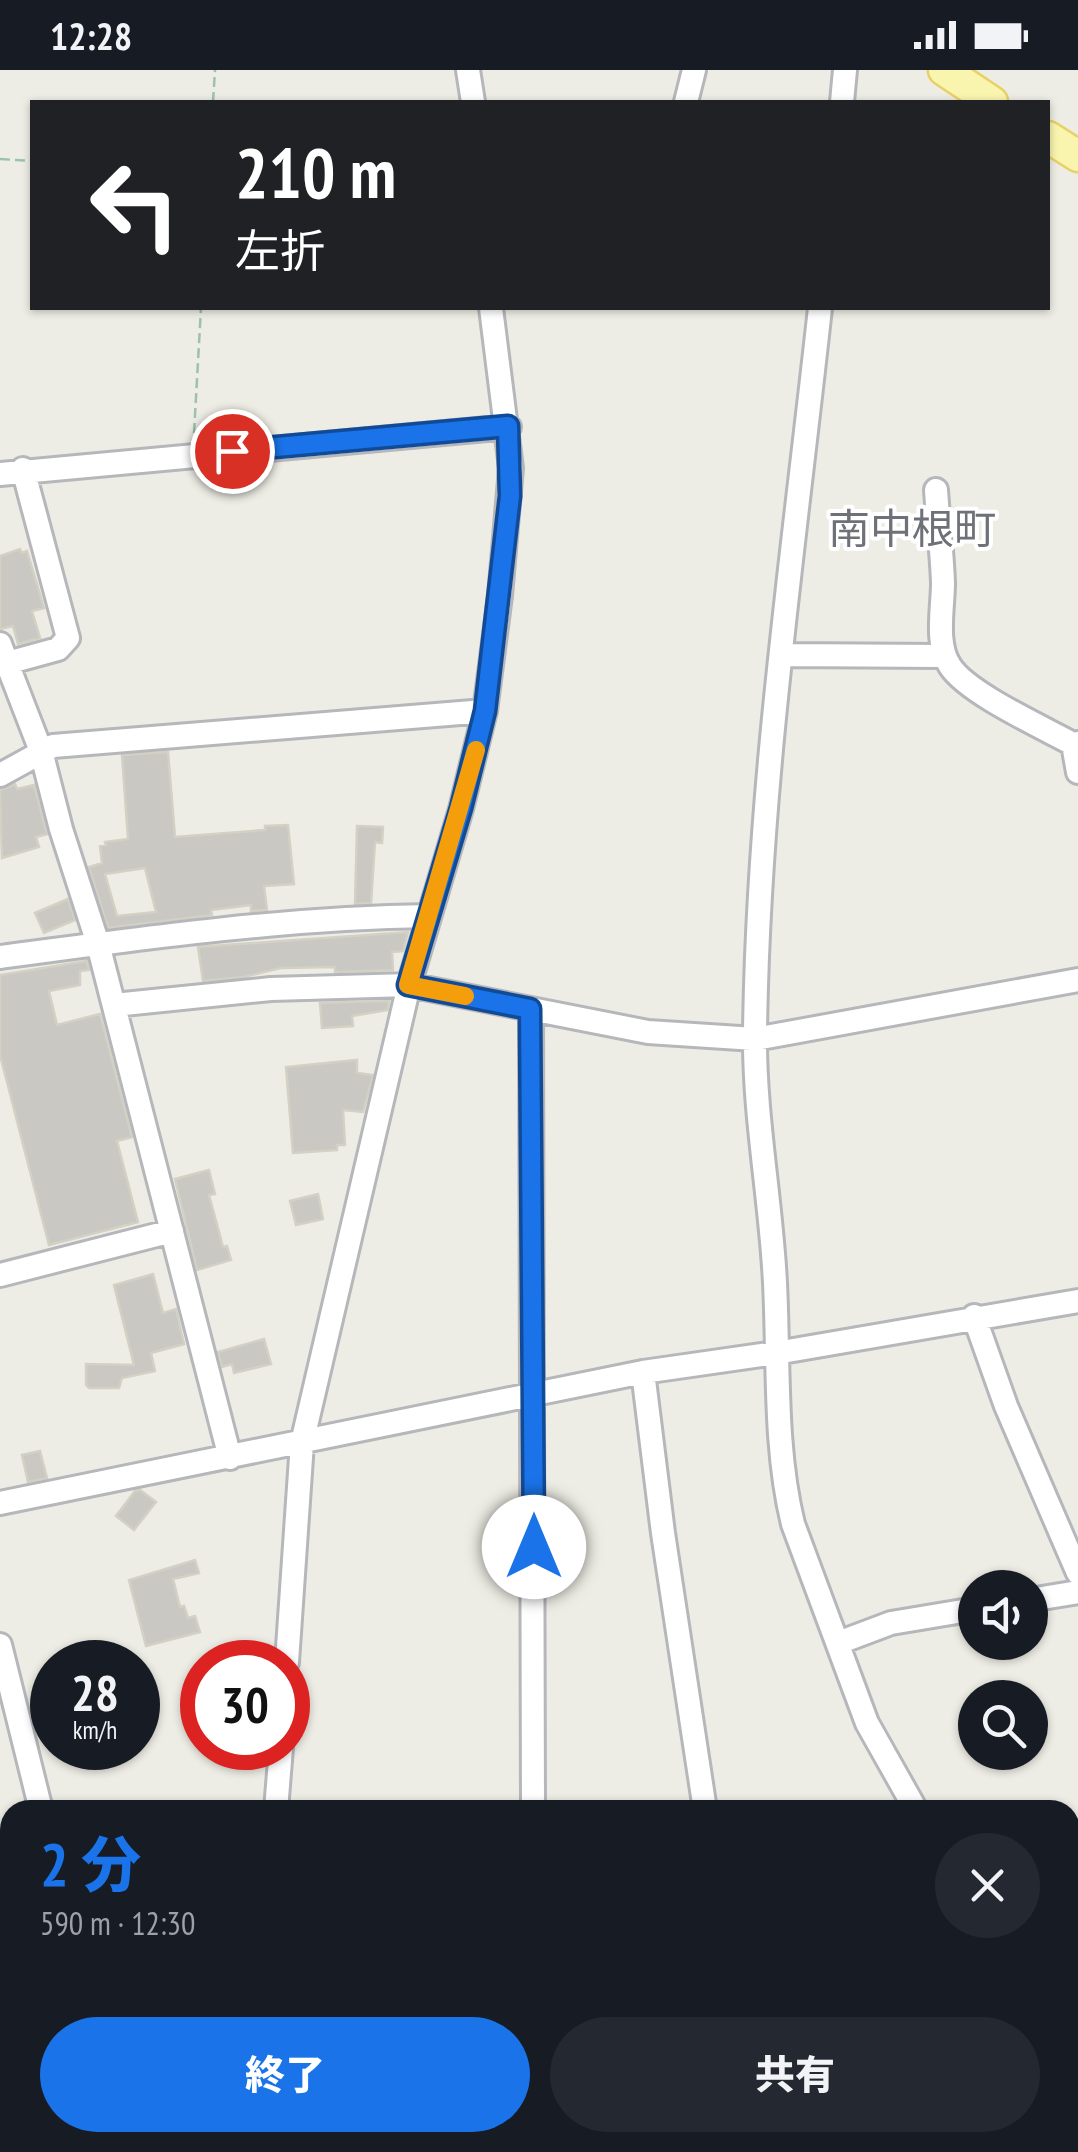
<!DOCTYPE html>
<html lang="ja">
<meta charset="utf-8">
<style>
:root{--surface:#171b24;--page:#242831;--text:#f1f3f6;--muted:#9ea1a6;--accent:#1a73e8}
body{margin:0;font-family:"PT Sans Narrow","Noto Sans JP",sans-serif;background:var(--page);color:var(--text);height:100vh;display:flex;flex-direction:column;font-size:38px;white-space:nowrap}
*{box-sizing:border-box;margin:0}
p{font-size:32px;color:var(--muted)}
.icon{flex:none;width:55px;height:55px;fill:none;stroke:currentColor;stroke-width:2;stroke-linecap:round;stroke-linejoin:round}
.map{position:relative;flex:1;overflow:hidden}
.sheet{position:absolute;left:0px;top:1730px;width:1080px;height:352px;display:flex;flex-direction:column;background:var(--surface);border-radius:30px 30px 0 0;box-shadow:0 2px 8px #0004}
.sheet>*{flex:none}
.banner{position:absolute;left:30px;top:30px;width:1020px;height:210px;border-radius:0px;box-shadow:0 2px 8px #0004;background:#202124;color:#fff;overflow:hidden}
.controls{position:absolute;left:958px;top:1500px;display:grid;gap:20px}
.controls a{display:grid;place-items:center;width:90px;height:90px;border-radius:50%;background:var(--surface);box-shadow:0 2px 8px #0004;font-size:50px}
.speed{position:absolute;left:30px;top:1570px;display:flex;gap:20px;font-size:50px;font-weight:700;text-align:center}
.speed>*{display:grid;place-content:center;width:130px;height:130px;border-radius:50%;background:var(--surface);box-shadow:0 2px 8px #0004;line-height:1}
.speed small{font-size:25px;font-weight:400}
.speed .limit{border:15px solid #d22;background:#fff;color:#111}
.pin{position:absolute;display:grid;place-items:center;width:85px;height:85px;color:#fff;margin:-42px;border:5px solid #fff;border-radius:50%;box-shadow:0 2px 10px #0007}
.me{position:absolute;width:110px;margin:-55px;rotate:0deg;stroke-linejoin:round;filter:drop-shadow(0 0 8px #0008)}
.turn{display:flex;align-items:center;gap:35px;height:210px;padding:0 40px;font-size:45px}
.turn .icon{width:130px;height:130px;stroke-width:2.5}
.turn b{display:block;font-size:70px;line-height:85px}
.round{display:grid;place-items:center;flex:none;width:105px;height:105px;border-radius:52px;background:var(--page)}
.summary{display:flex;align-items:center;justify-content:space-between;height:170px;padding:0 40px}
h1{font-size:60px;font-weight:800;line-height:75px;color:var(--accent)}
.primary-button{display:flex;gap:20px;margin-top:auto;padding:20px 40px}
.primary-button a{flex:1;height:115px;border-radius:60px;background:var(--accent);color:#fff;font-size:40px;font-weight:800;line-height:115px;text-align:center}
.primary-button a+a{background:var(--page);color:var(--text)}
.status{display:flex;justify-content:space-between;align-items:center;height:70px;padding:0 50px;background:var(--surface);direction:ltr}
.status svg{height:28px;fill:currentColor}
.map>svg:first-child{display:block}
.building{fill:#cac8c2;stroke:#d3d0c4;stroke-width:2.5;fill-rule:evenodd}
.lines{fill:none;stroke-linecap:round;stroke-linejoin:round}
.minor-casing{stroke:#b5b7bb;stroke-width:28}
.major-casing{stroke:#e8d065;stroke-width:35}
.path{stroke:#9cc2ab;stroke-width:2.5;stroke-dasharray:10 5;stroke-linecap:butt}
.minor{stroke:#fff;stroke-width:22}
.major{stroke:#f9f5af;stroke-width:30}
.route-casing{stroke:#114b97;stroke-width:25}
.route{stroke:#1a73e8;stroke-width:18}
.slow{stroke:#f59e0b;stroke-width:18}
.labels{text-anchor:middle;stroke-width:8;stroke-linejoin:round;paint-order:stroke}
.quarter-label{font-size:42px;fill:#6e7177;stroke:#fff}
</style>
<div class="status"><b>12:28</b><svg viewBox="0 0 49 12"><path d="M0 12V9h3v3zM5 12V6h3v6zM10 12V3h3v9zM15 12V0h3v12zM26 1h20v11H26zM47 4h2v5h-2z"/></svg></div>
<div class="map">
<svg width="1078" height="2082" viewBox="0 0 1078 2082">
<rect width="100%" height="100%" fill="#eeede5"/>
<path class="building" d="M20,479L22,483L27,481L44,538L32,541L40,568L18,574L13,556L0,559V486Z
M168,682L175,767L265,760V756L288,755L294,814L264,816L267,840L251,841V835L211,840L212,845L108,858L89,797L102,793L100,776L106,775L105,772L128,769L122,685ZM145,798L156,842L117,846L105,804Z
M15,714L17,719L34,715L47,764L36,767L39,777L2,788L0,720Z
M357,756L383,757L382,773L375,772L371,833L355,834Z
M68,829L75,850L44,863L35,843Z
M408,862L403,881L392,882L393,900L335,902V897L281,898L244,907L203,911L198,877Z
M87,891L89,900L80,901V915L49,921L57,955L100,944L132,1067L117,1071L138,1152L49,1175L0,985V905Z
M389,931L388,940L352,946L353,956L322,958L320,933Z
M357,990V1003L373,1005L363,1042L343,1040L345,1075H337V1080L293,1083L286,997Z
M209,1100L215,1124L209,1125L223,1177L227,1176L231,1190L197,1200L175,1109Z
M318,1124L323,1149L296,1155L290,1131Z
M153,1204L163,1243L176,1239L184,1274L151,1283L155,1301L122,1308L119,1318H89L86,1315V1294L134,1295L114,1215Z
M264,1269L271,1294L234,1303L232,1294L222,1297L218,1282Z
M40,1381L47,1408L28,1412L22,1385Z
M140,1420L156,1432L134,1460L116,1446L135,1421Z
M195,1490L199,1503L173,1509L180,1537L184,1536L188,1548L195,1546L200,1562L146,1576L129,1510Z"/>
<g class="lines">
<g class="minor-casing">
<path id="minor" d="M468,0L473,32
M686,32L694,0
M842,32L845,0
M820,238C794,478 758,720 755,963C754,1046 771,1130 775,1213C779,1292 774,1377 793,1454L867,1653L916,1740
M0,404L509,357
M936,420C938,451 942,482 943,513C943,538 935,574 950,596C967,623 1042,657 1073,674L1078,673
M0,574L7,593L58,579L68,568L23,399
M783,585L944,586
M0,595L7,593L41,681L61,759L98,874L230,1388
M1073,674L1078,702
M0,705L53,676L485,641
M0,887C142,868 285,848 429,846
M114,935L271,919L409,915L648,962L755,969L1078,910
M531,939L533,1740
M0,1205L172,1161
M974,1246L1006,1336L1078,1503
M643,1302L663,1463L705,1740
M0,1433L643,1302L776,1283L1078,1231
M1030,1530L1078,1522
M838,1573L891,1553L975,1539
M0,1575L41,1740
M287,1592L302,1373L409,915L461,739L485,641L500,526L511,398L491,238
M276,1740L281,1678
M1070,1808L1078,1806
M0,1897L10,1895
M89,2072L90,2082
M268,2072L269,2082
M535,2072V2082
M807,2072L811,2082
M208,2082L242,2072
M935,2082L955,2072
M1068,2082L1075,2047L1070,2034"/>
</g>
<g class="major-casing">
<path id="major" d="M944,0L992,32
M1048,67L1078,86"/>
</g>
<path class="path" d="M213,32L215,0
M0,89L32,91
M194,363L201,238
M391,2072V2082"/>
<use href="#minor" class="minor"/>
<use href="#major" class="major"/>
</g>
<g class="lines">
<g class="route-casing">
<path id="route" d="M232,381L508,356L510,426L485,641L461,738L408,915L530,939L534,1477"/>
</g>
<use href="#route" class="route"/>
<path class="slow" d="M465,926L408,915L476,680"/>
</g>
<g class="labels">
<g class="quarter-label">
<text x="912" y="474">南中根町</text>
</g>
</g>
</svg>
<div class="controls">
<a><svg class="icon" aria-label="sound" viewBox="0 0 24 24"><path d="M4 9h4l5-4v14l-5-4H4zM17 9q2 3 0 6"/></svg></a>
<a><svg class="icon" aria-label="search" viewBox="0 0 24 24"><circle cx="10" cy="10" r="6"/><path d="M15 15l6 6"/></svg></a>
</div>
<div class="speed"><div>28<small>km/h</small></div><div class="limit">30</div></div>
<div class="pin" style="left:232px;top:381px;background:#d93025"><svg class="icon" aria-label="arrive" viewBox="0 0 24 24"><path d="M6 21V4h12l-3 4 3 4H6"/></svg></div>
<svg class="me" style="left:534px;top:1477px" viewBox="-20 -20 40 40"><circle r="19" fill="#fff"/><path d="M0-13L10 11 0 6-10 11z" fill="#1a73e8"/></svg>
<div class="banner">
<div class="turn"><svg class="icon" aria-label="left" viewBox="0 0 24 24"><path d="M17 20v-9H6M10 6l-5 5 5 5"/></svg><div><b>210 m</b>左折</div></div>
</div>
<section class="sheet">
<div class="summary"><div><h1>2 分</h1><p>590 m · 12:30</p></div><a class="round"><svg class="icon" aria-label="close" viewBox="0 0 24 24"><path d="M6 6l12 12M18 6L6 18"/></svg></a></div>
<div class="primary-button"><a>終了</a><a>共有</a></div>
</section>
</div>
